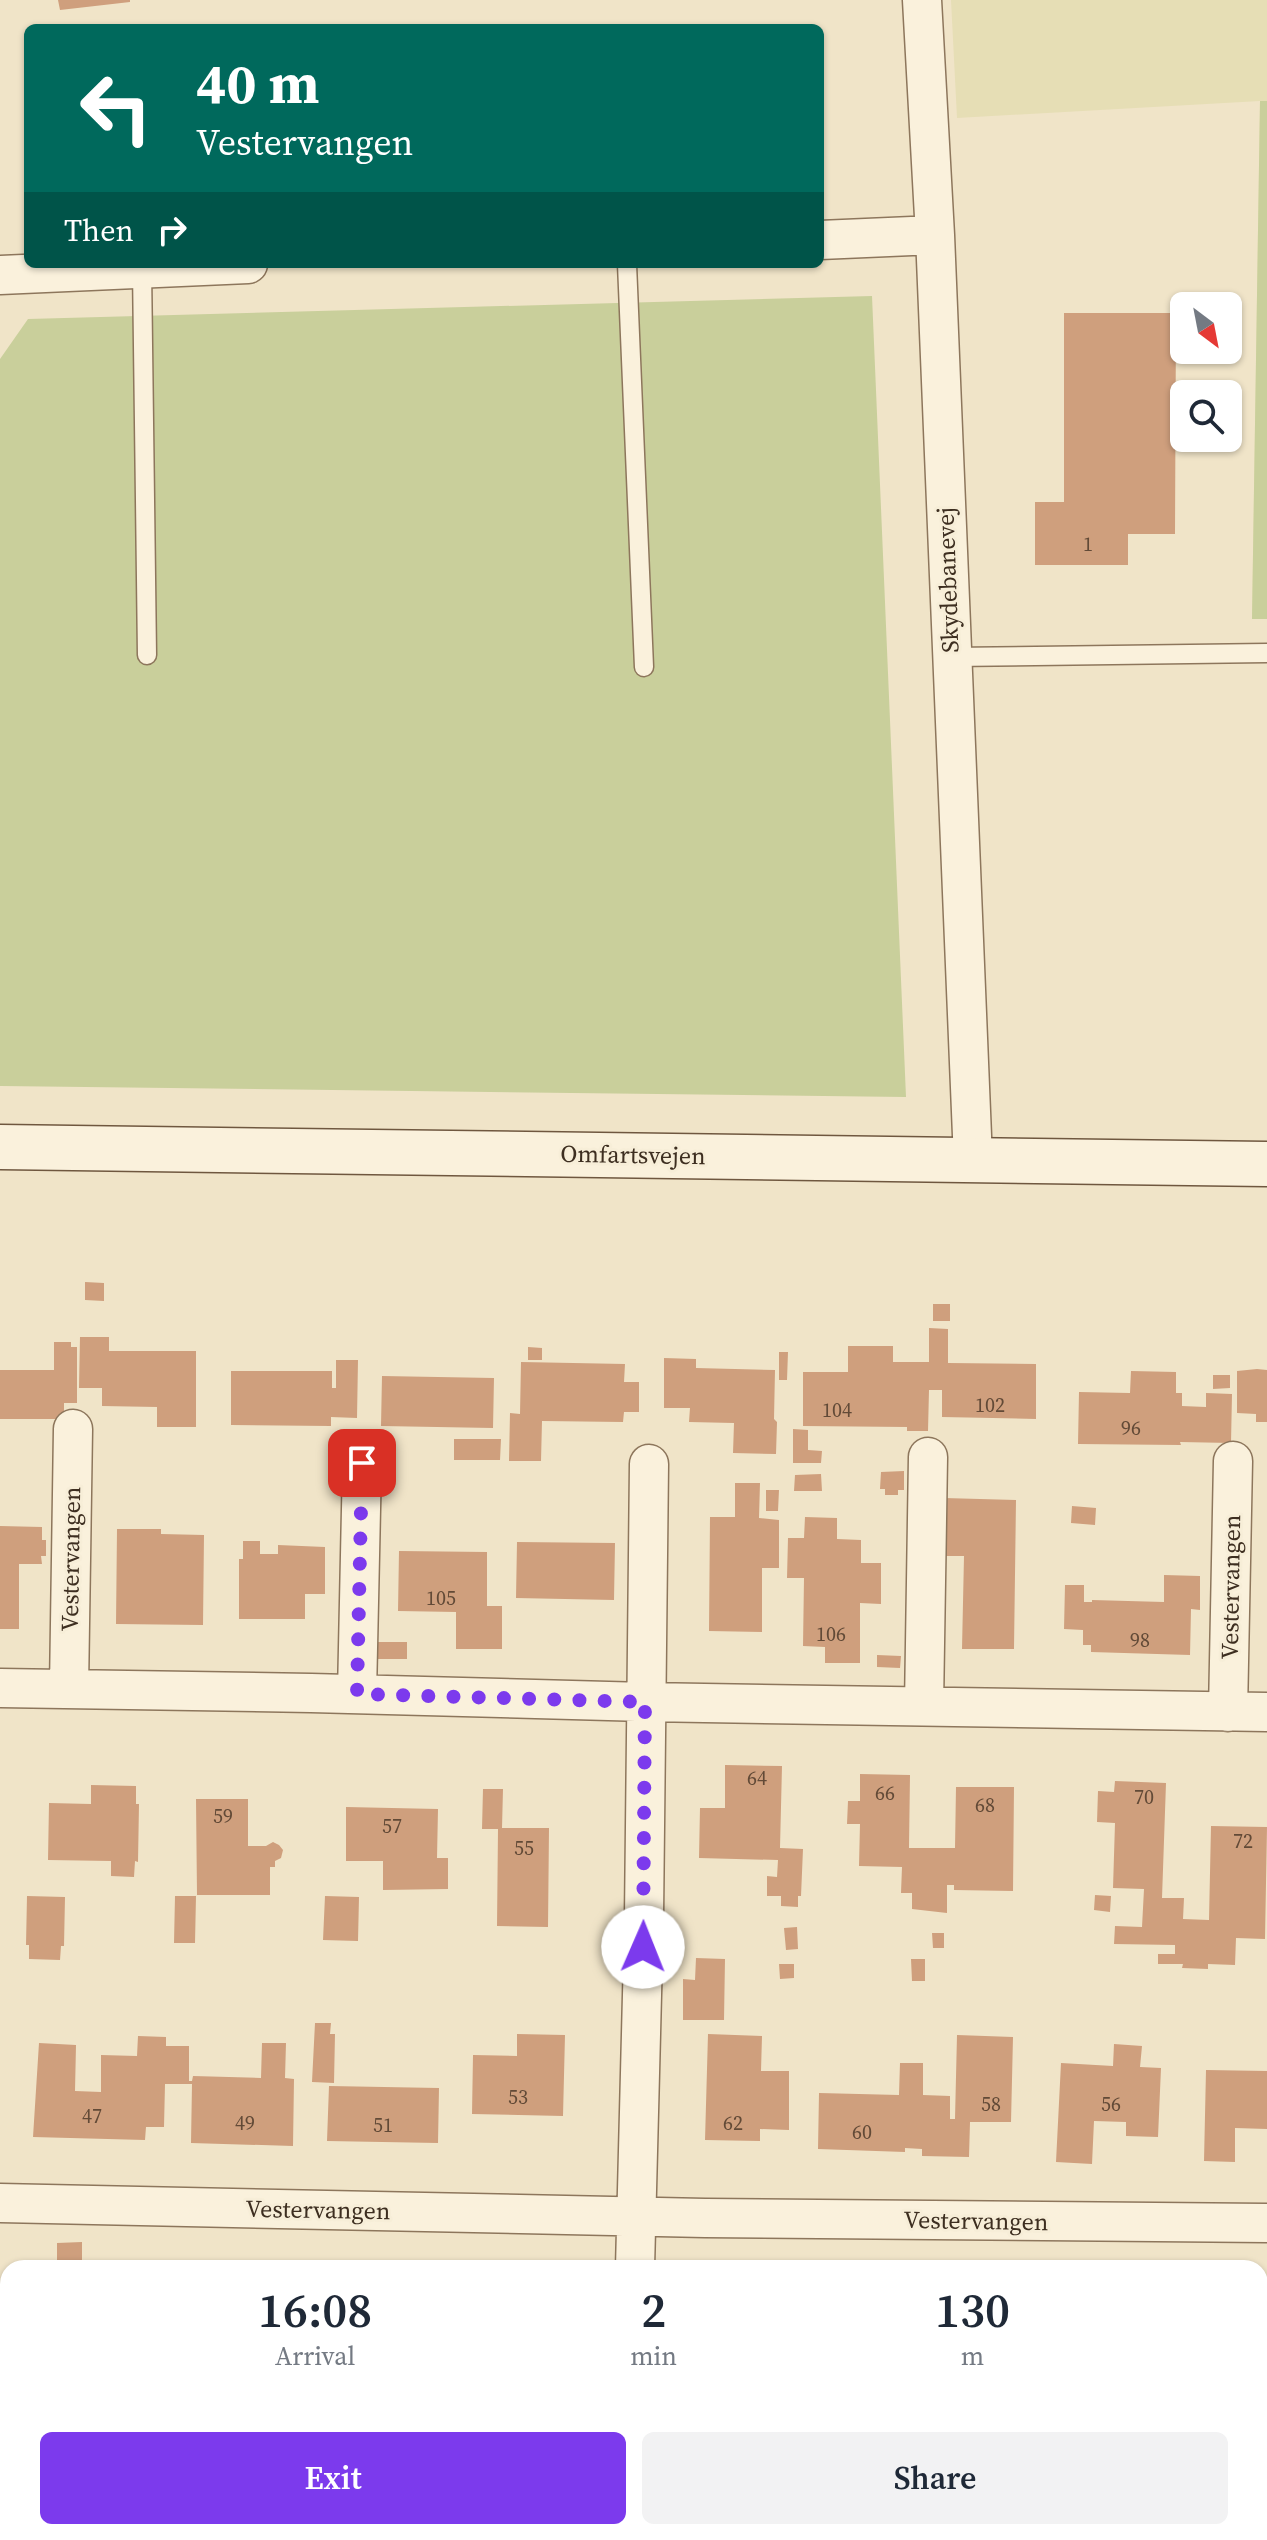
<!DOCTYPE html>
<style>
:root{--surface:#fff;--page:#f2f2f3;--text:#1f2937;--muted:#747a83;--accent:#7c3aed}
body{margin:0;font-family:"Source Serif 4",serif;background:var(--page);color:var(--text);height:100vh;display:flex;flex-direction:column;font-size:30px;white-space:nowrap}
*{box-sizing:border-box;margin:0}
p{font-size:26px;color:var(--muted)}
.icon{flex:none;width:44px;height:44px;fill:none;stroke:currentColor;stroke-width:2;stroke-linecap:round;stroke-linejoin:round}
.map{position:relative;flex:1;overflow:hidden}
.drawer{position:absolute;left:0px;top:2260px;width:1268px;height:280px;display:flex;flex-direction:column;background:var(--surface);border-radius:24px 24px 0 0;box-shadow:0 2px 6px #0004}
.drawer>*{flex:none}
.hud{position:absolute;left:24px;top:24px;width:800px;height:244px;border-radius:12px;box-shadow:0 2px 6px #0004;background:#00695c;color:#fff;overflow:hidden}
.needle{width:52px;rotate:148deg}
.buttons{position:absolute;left:1170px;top:292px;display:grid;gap:16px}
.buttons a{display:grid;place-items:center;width:72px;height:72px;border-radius:12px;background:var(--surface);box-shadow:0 2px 6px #0004;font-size:40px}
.pin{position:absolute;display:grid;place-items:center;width:68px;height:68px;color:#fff;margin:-34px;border-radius:16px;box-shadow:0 4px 12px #0006}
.me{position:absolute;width:88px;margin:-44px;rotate:1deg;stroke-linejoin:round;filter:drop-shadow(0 0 6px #0008)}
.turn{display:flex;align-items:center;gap:28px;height:168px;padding:0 40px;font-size:36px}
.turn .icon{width:104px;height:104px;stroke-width:2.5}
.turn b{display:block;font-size:56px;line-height:68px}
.then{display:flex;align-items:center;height:76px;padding:0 40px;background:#0003;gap:16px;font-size:30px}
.eta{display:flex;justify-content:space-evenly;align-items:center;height:136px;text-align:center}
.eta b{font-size:48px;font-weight:600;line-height:56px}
.primary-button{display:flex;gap:16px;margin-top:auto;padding:16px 40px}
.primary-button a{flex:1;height:92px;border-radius:12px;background:var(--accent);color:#fff;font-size:32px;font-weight:600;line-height:92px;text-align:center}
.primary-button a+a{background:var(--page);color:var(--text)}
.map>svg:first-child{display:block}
.farmland{fill:#e6deb5}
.green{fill:#c9cf9b}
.building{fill:#cf9f7d}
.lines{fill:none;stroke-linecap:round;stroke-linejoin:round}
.lane-casing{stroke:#8d765c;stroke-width:21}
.street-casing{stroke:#8d765c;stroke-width:41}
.secondary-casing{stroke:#6f573f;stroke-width:47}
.lane{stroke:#faf1dc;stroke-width:18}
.street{stroke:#faf1dc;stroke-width:38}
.secondary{stroke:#faf1dc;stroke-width:44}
.route{stroke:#7c3aed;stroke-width:14;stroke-dasharray:0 25.2}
.labels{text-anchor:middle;stroke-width:6;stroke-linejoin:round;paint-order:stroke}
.number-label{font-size:20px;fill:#624a37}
.street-label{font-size:24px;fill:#3d2e20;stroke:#f7eed8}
</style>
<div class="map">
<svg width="1267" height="2540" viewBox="0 0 1267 2540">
<rect width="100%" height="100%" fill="#f0e4c8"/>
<path class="farmland" d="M951,0H1267V619H1252L1260,101L957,118Z"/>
<path class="green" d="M1260,101H1267V619H1252Z
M872,296L906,1097L0,1086V359L28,319Z"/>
<path class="building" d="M58,0H130V2L60,10Z
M1064,313H1176L1175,534H1128V565H1035V502H1064Z
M85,1282L104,1283V1301L85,1300Z
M933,1304H950V1321H933Z
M929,1328L948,1329V1363L1036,1364V1419L942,1417V1390H929L928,1431H907V1427L803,1426V1372H848V1346H893V1362H929Z
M80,1337H109V1351H196V1427H157V1407L102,1406V1388H79Z
M54,1342H71V1347H77V1403H64V1419H0V1370H54Z
M528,1347L542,1348V1360H528Z
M779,1352H788L787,1380H779Z
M664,1358L696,1359V1368L775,1370L774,1419L777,1422L776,1454L733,1453L734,1423L689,1422L690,1408H664Z
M336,1360H358L357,1418L331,1417V1426L231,1425V1371H332V1388H336Z
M521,1362L625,1364L624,1382H639V1412H624L623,1422L542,1421L541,1461H509L510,1413L520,1414Z
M1257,1369L1267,1370V1422H1256V1414L1237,1413V1371Z
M1131,1371L1176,1372V1393H1182V1406L1206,1407V1393L1232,1394L1231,1443L1180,1442L1181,1445L1078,1444L1079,1392L1130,1393Z
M1213,1375H1230V1388L1213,1389Z
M382,1376L494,1378L493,1428L381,1426Z
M793,1429L808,1430V1450L822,1451L821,1463H793Z
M454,1439H501L500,1460H454Z
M904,1471V1490H898V1495H885V1489H880L881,1472Z
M821,1474L822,1491H794L795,1475Z
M735,1483H760L759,1518L779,1520V1568H762V1632L709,1631L710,1517H735Z
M766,1490H779L778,1511H766Z
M944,1498L1016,1500L1014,1649H962L964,1556H942Z
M1072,1506L1096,1508L1095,1525L1071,1523Z
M805,1517L837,1518V1539L861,1540V1563H881V1604L860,1603V1663H825V1647L803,1646L804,1578H787L788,1538H804Z
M0,1526L42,1527V1540H46V1556H41L42,1564H19V1629H0Z
M117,1529H161V1534L204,1535L203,1625L116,1624Z
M243,1541H260V1554H278V1545L325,1547V1594H305V1619H239V1559H243Z
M517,1542L615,1543L614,1600L516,1598Z
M399,1551L487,1552V1606H502V1649H456V1612L398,1611Z
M1164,1575L1200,1576V1610L1191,1609L1190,1655L1091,1652V1645H1083V1630L1064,1629L1065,1585H1084V1602H1092V1600L1164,1602Z
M376,1642H407V1659H376Z
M877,1655L901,1656L900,1668L877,1667Z
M725,1765L782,1766L780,1848L803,1849L801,1896H798V1907L781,1906V1896H767V1876L777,1877L778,1860L699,1858L700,1808H725Z
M860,1774L910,1775L909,1848H955L956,1787H1014L1013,1891L954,1890V1885H947V1913L912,1909V1893H901L902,1867L859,1866L860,1824H847L848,1801H860Z
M1115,1781L1166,1783L1162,1898H1184L1183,1919L1209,1920L1211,1826L1267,1827L1265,1939L1236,1938L1235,1965L1208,1964V1969L1182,1968L1183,1964H1158V1954H1175V1945L1114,1944L1115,1926L1142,1927L1144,1889L1113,1888L1115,1823L1097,1822L1098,1791L1114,1792Z
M91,1785L136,1786V1804H139L138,1862L135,1861L134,1877L111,1876V1861L48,1860L49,1803L91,1804Z
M483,1789H503L502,1828H549L548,1927L497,1926L498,1829H482Z
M196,1799H248V1846H266L273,1842L279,1845L283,1850L281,1858L275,1861V1867H270V1895H197Z
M346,1807L438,1809L437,1858H448V1889L383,1890V1861H346Z
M1095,1895L1111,1896L1110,1912L1094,1910Z
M27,1896L65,1897L64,1946H61L60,1960L29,1959V1945H26Z
M175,1896H196L195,1943H174Z
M325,1896L359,1897L358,1941L323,1940Z
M797,1927L798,1949L786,1950L784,1928Z
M932,1933H944V1948H933Z
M696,1958L725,1959L724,2020H683V1979L695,1980Z
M911,1959H925V1981H912Z
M779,1964H794V1978L780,1979Z
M315,2023H331L330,2034H335L334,2083L312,2082Z
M517,2034L565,2035L563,2116L472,2114L473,2055L517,2056Z
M708,2034L762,2036L761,2071H789V2130L760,2129V2141L705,2140Z
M957,2035L1013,2037L1011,2122H970L969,2157L922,2156V2149L905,2148V2152L818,2149L819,2093L899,2095L900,2063H923V2095L950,2096V2119H955Z
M138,2036L166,2037V2046H189V2081H192L193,2076L261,2078L262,2043H286L285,2078L294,2079L293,2146L191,2143L192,2084H165L164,2127H146L145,2140L33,2137L39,2043L76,2045L75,2091L101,2092V2055L137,2056Z
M1114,2044L1142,2046L1140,2067L1161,2068L1158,2137L1126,2136V2122L1094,2121L1092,2164L1056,2162L1061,2063L1113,2066Z
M1206,2070L1267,2071V2129L1235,2128V2162L1204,2161Z
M329,2086L439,2088L438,2143L327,2141Z
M82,2242V2261H57V2243Z
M1260,2325L1267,2326V2378H1260Z
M0,2328H8V2387H0Z
M3,2446L8,2455V2470L0,2474V2448Z
M26,2532H92L96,2540H30Z
M174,2532L253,2534V2532H277L276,2540H174Z
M303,2532H392V2540H303Z
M419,2532H498V2540H419Z"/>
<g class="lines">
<g class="lane-casing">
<path id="lane" d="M627,264L644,667
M142,268L147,655
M951,657L1267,653"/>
</g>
<g class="street-casing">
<path id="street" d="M922,0L935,235L973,1160
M820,240L935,235
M0,275L248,264
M0,1688L311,1693L645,1702L1267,1712
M69,1689L73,1429
M357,1694L362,1463
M924,1706L928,1457
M1228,1712L1233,1461
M0,2203L705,2218L1267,2223
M635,2268L644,1917L649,1464
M611,2540L612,2532"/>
</g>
<g class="secondary-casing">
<path id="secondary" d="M0,1147L1267,1164"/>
</g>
<use href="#lane" class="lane"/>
<use href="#street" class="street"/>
<use href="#secondary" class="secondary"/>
</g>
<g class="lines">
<path class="route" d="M362,1463L357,1694L645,1702L643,1947"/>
</g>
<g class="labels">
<g class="number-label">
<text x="1088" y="551">1</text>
<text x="990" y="1412">102</text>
<text x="837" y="1417">104</text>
<text x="1131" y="1435">96</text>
<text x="441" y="1605">105</text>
<text x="831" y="1641">106</text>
<text x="1140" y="1647">98</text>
<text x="757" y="1785">64</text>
<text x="885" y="1800">66</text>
<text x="1144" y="1804">70</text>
<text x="985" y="1812">68</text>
<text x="223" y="1823">59</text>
<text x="392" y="1833">57</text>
<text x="1243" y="1848">72</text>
<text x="524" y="1855">55</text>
<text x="518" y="2104">53</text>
<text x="991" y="2111">58</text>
<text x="1111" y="2111">56</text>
<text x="92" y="2123">47</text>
<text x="245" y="2130">49</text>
<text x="733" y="2130">62</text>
<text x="383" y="2132">51</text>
<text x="862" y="2139">60</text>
</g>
<g class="street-label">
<text transform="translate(948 580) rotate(-92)" y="8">Skydebanevej</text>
<text transform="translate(633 1155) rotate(1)" y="8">Omfartsvejen</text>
<text transform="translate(71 1559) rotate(-89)" y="8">Vestervangen</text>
<text transform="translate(1231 1587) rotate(-89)" y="8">Vestervangen</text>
<text transform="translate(318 2210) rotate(1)" y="8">Vestervangen</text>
<text transform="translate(976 2221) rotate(1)" y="8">Vestervangen</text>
</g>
</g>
</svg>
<div class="buttons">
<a><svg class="needle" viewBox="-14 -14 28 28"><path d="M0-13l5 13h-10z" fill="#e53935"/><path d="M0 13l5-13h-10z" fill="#747a83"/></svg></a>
<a><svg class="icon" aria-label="search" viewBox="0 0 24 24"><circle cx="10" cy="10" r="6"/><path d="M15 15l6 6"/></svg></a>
</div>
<div class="pin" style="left:362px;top:1463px;background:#d93025"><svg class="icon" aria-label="arrive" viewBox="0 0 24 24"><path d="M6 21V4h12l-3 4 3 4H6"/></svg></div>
<svg class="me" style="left:643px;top:1947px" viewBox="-20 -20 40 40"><circle r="19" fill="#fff"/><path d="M0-13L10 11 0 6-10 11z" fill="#7c3aed"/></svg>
<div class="hud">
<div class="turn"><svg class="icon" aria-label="left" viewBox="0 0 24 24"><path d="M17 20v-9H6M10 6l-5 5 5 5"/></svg><div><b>40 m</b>Vestervangen</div></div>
<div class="then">Then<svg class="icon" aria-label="right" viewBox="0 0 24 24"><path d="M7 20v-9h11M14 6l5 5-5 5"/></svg></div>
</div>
<section class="drawer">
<div class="eta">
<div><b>16:08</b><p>Arrival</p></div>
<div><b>2</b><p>min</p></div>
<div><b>130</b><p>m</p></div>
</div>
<div class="primary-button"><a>Exit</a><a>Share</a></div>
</section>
</div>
